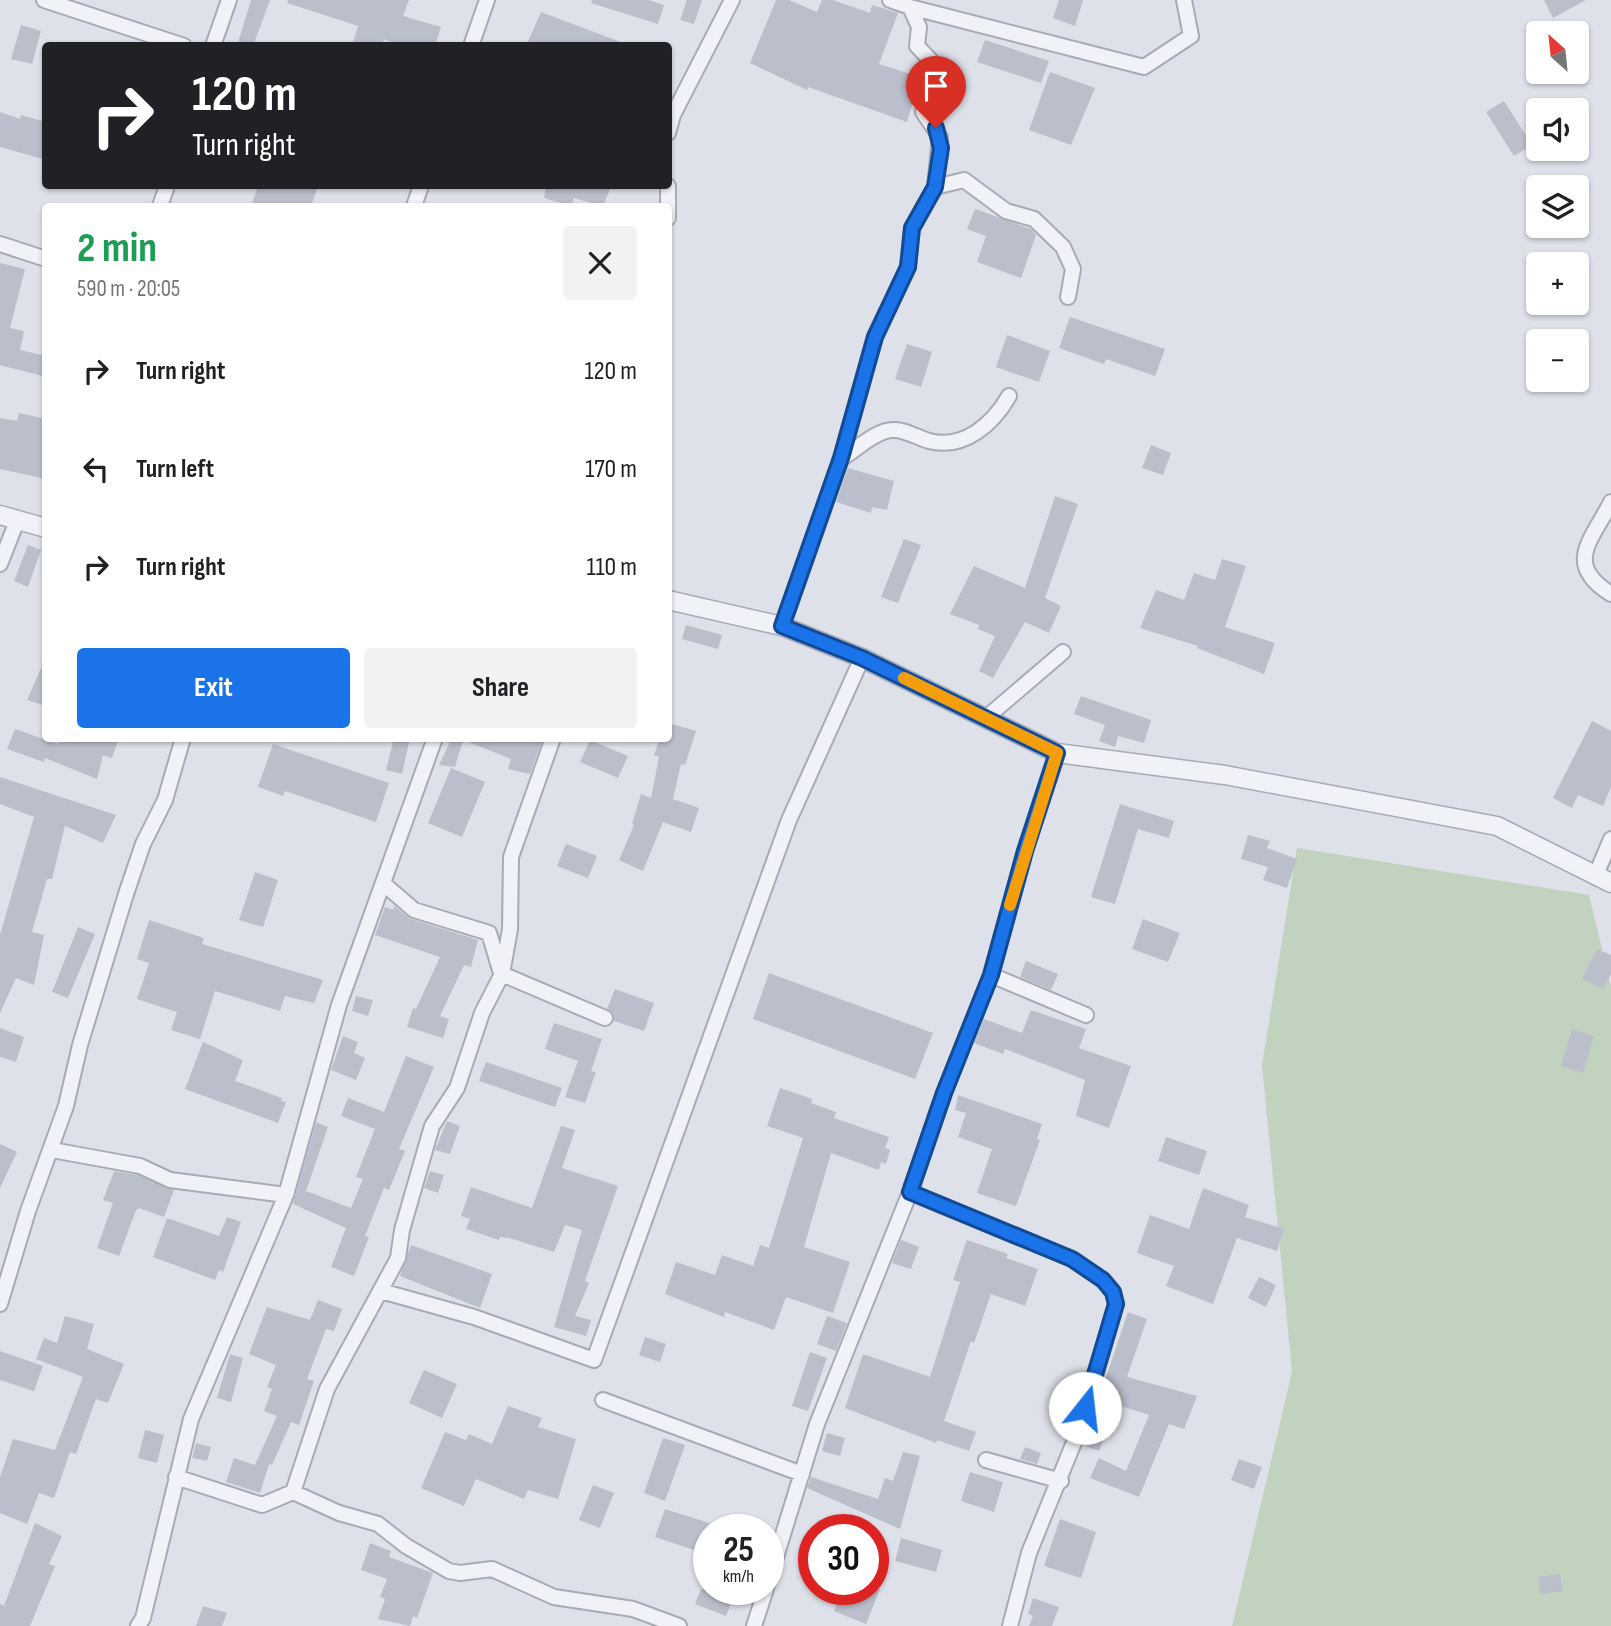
<!DOCTYPE html>
<meta charset="utf-8">
<style>
:root{--surface:#fff;--page:#f2f2f2;--text:#202124;--muted:#757577;--accent:#1a73e8}
body{margin:0;font-family:"Sofia Sans Condensed",sans-serif;background:var(--page);color:var(--text);height:100vh;display:flex;flex-direction:column;font-size:26px;white-space:nowrap}
*{box-sizing:border-box;margin:0}
p{font-size:23px;color:var(--muted)}
.icon{flex:none;width:38px;height:38px;fill:none;stroke:currentColor;stroke-width:2;stroke-linecap:round;stroke-linejoin:round}
.map{position:relative;flex:1;overflow:hidden}
.panel{position:absolute;left:42px;top:203px;width:630px;height:539px;display:flex;flex-direction:column;background:var(--surface);border-radius:7px;box-shadow:0 2px 5px #0004}
.panel>*{flex:none}
.top-card{position:absolute;left:42px;top:42px;width:630px;height:147px;border-radius:7px;box-shadow:0 2px 5px #0004;background:#202124;color:#fff;overflow:hidden}
.needle{width:46px;rotate:333deg}
.controls{position:absolute;left:1526px;top:21px;display:grid;gap:14px}
.controls a{display:grid;place-items:center;width:63px;height:63px;border-radius:7px;background:var(--surface);box-shadow:0 2px 5px #0004;font-size:35px}
.speed{position:absolute;left:693px;top:1514px;display:flex;gap:14px;font-size:35px;font-weight:700;text-align:center}
.speed>*{display:grid;place-content:center;width:91px;height:91px;border-radius:50%;background:var(--surface);box-shadow:0 2px 5px #0004;line-height:1}
.speed small{font-size:18px;font-weight:400}
.speed .limit{border:10px solid #d22;background:#fff;color:#111}
.pin{position:absolute;display:grid;place-items:center;width:60px;height:60px;color:#fff;margin:-72px -30px;border-radius:50% 50% 50% 0;rotate:-45deg;box-shadow:0 0 7px #0007}
.pin .icon{rotate:45deg}
.me{position:absolute;width:77px;margin:-38px;rotate:16deg;stroke-linejoin:round;filter:drop-shadow(0 0 5px #0008)}
.turn{display:flex;align-items:center;gap:24px;height:147px;padding:0 35px;font-size:32px}
.turn .icon{width:91px;height:91px;stroke-width:2.5}
.turn b{display:block;font-size:49px;line-height:60px}
.round{display:grid;place-items:center;flex:none;width:74px;height:74px;border-radius:7px;background:var(--page)}
.headline{display:flex;align-items:center;justify-content:space-between;height:119px;padding:0 35px}
h1{font-size:42px;font-weight:700;line-height:52px;color:#1e9e55}
.button{display:flex;gap:14px;margin-top:auto;padding:14px 35px}
.button a{flex:1;height:80px;border-radius:7px;background:var(--accent);color:#fff;font-size:28px;font-weight:700;line-height:80px;text-align:center}
.button a+a{background:var(--page);color:var(--text)}
ul{padding:0;list-style:none}
li{display:flex;align-items:center;gap:21px;height:98px;padding:0 35px}
li div{flex:1}
li b{display:block;font-size:26px}
li em{font-style:normal}
.map>svg:first-child{display:block}
.green{fill:#c1d3bf}
.building{fill:#bbbfcc}
.lines{fill:none;stroke-linecap:round;stroke-linejoin:round}
.minor-casing{stroke:#a7abb7;stroke-width:18}
.tertiary-casing{stroke:#a7abb7;stroke-width:21}
.minor{stroke:#f1f2f7;stroke-width:14}
.tertiary{stroke:#f1f2f7;stroke-width:18}
.route-casing{stroke:#114b97;stroke-width:18}
.route{stroke:#1a73e8;stroke-width:12}
.slow{stroke:#f59e0b;stroke-width:12}
</style>
<div class="map">
<svg width="1611" height="1626" viewBox="0 0 1611 1626">
<rect width="100%" height="100%" fill="#dee1e9"/>
<path class="green" d="M1297,848L1589,895L1611,986V1626H1232L1292,1372L1262,1065Z"/>
<path class="building" d="M251,0H270L253,46H237Z
M288,0H409L403,16L441,27L435,46H401L384,39L382,46H352L358,26L287,3Z
M592,0H649L664,5L658,24L591,3Z
M687,0H702L694,24L680,20Z
M776,0H789L817,12L822,0H833L870,13L872,5L898,13L879,64L920,77L907,122L808,87L807,90L750,63Z
M1059,0H1083L1075,26L1053,18Z
M1544,0H1586L1553,18Z
M541,12L626,44V46H526Z
M21,25L41,31L32,64L11,59Z
M985,40L1049,61L1041,83L977,62Z
M1050,72L1095,88L1071,145L1029,130Z
M1504,101L1532,145L1514,156L1486,112Z
M0,112L20,119L21,115L46,122V160L0,147Z
M258,186H318L311,206H251Z
M546,186H611L603,206L574,198L571,206L544,198Z
M975,209L1031,229L1036,235L1021,278L977,262L986,236L967,229Z
M0,263L25,269L10,328L24,331L20,350L46,356V377L0,365Z
M1070,317L1165,349L1155,376L1106,359L1104,364L1059,348Z
M1007,335L1050,351L1039,382L996,367Z
M907,344L932,352L921,387L895,379Z
M19,413L46,419V479L0,469V418L17,421Z
M1151,445L1171,453L1163,475L1142,468Z
M848,468L894,481L887,510L872,507L871,513L836,502Z
M1055,496L1078,504L1045,598L1061,606L1049,633L1025,622L993,678L979,671L995,636L978,629L979,625L950,614L974,566L1025,588Z
M904,539L921,545L898,603L881,597Z
M28,545L41,550L28,587L14,581Z
M1222,559L1246,566L1225,627L1275,643L1264,674L1197,648L1198,646L1140,628L1156,590L1184,600L1194,573L1215,580Z
M686,625L722,635L718,649L682,639Z
M46,657V706L27,700Z
M1081,696L1151,720L1144,743L1118,736L1115,747L1099,741L1105,725L1074,714Z
M1592,721L1611,731V787L1603,806L1578,795L1572,808L1553,798Z
M668,723L696,731L685,765L681,764L673,799L699,808L691,832L663,822L643,871L619,860L634,825L632,824L641,794L651,798L659,757L654,755L660,738H668Z
M15,729L58,744L60,738H119L112,758L103,755L97,779L45,758L44,762L7,749Z
M394,738H410L402,774L386,770Z
M452,738H543L530,774L508,769L511,759L463,740L455,767L439,765Z
M590,740L628,756L618,778L580,762Z
M273,744L389,783L376,822L285,791L283,796L258,787Z
M451,768L485,782L462,837L428,823Z
M0,777L116,815L103,843L65,826L52,879H47L32,932L44,935L34,985L16,978L0,1013V935L34,817L0,804Z
M1120,804L1174,821L1169,838L1138,829L1115,904L1091,897Z
M1248,835L1270,841L1267,848L1297,859L1287,888L1263,880L1268,867L1241,859Z
M566,844L597,856L588,878L557,866Z
M255,872L278,880L263,927L239,920Z
M394,906L411,919L478,940L471,967L464,965L440,1016L449,1019L443,1038L407,1027L413,1008L416,1009L440,957L375,935L385,907L393,910Z
M1143,919L1180,933L1168,962L1132,949Z
M149,920L204,938L202,944L323,980L314,1003L285,996L280,1011L215,991L200,1039L171,1030L177,1012L137,999L149,963L137,959Z
M78,927L95,934L68,998L52,992Z
M1597,949L1611,955V974L1603,989L1582,979Z
M1026,961L1058,974L1051,990L1020,977Z
M769,973L933,1033L915,1079L753,1019Z
M615,989L654,1003L644,1031L614,1021L613,1013L607,1009Z
M356,996L373,1000L368,1016L352,1011Z
M1031,1010L1086,1029L1079,1048L1131,1066L1109,1128L1076,1116L1085,1080L1005,1049L1003,1054L974,1043L984,1019L1022,1033Z
M554,1023L602,1039L591,1071L596,1072L585,1103L565,1097L578,1061L545,1049Z
M0,1028L24,1037L16,1062L0,1057Z
M1572,1029L1594,1036L1583,1073L1561,1066Z
M343,1036L358,1042L354,1053L365,1058L356,1080L331,1070Z
M203,1042L243,1060L235,1081L282,1098L281,1101L286,1102L278,1123L185,1089Z
M406,1056L434,1067L399,1149L405,1151L389,1190L384,1188L365,1236L369,1237L354,1276L331,1267L346,1228L293,1204L316,1122L328,1127L306,1191L351,1208L363,1179L356,1177L375,1129L341,1116L348,1098L384,1112Z
M486,1062L562,1088L555,1107L479,1081Z
M780,1088L812,1099L811,1103L836,1112L834,1118L889,1137L885,1148L890,1150L886,1164L881,1162L879,1170L831,1153L804,1247L850,1262L833,1313L786,1297L774,1330L725,1312L724,1317L665,1294L676,1262L715,1275L722,1255L753,1266L760,1245L769,1248L803,1138L767,1126Z
M958,1095L1042,1124L1037,1139L1040,1140L1016,1206L977,1193L992,1149L958,1137L966,1113L955,1110Z
M447,1121L460,1126L450,1154L435,1150Z
M561,1126L575,1130L562,1168L618,1186L585,1281L589,1283L575,1316L591,1320L586,1336L554,1327L582,1230L565,1225L554,1252L509,1238L500,1237L499,1240L466,1229L470,1219L461,1216L471,1187L532,1208Z
M1166,1137L1207,1151L1199,1175L1158,1161Z
M0,1144L17,1152L0,1188Z
M114,1171L137,1175L174,1190L164,1217L139,1208L136,1210L119,1256L97,1248L113,1203L103,1200Z
M430,1171L444,1175L438,1193L424,1188Z
M1203,1188L1249,1205L1245,1217L1284,1229L1277,1251L1237,1238L1213,1304L1166,1286L1174,1266L1137,1253L1150,1215L1189,1229Z
M227,1217L241,1222L223,1272L219,1270L215,1280L153,1257L167,1218L219,1236Z
M901,1240L919,1247L911,1269L892,1263Z
M967,1240L1008,1254L1006,1258L1038,1269L1025,1306L991,1294L974,1343L971,1341L944,1421L976,1432L969,1451L937,1440L936,1443L845,1408L863,1354L930,1377L960,1282L953,1280Z
M411,1245L492,1274L480,1308L400,1276Z
M1259,1277L1276,1285L1266,1307L1248,1298Z
M318,1300L342,1309L334,1331L326,1329L307,1379L314,1381L299,1425L291,1422L272,1465L269,1464L260,1493L226,1482L234,1458L255,1465L277,1416L264,1411L272,1389L267,1387L276,1365L249,1354L267,1307L310,1320Z
M1128,1312L1147,1319L1127,1377L1197,1396L1184,1429L1169,1424L1139,1497L1090,1478L1099,1458L1126,1471L1149,1415L1118,1405L1099,1451L1083,1445Z
M65,1316L94,1324L87,1349L124,1364L108,1403L96,1399L76,1454L70,1452L54,1498L39,1493L27,1524L0,1513V1477L13,1439L55,1450L83,1377L36,1359L44,1338L57,1343Z
M827,1316L847,1323L836,1351L817,1344Z
M645,1337L666,1344L660,1362L639,1355Z
M0,1351L43,1366L34,1391L0,1380Z
M810,1352L827,1358L808,1411L792,1406Z
M230,1354L243,1358L231,1402L217,1398Z
M424,1370L457,1384L442,1418L409,1403Z
M508,1406L542,1418L538,1427L576,1439L558,1499L528,1490L524,1499L476,1479L464,1506L421,1488L445,1432L466,1440L469,1434L492,1444Z
M145,1430L164,1435L157,1463L138,1458Z
M827,1433L845,1438L840,1456L822,1451Z
M663,1438L685,1445L665,1501L644,1493Z
M196,1443L211,1447L207,1461L192,1458Z
M1025,1447L1041,1453L1037,1464L1020,1459Z
M903,1452L920,1456L900,1529L807,1488L811,1477L878,1499L885,1478L893,1481Z
M1239,1459L1262,1467L1254,1489L1231,1480Z
M970,1472L1003,1482L994,1512L961,1501Z
M593,1485L614,1493L600,1528L579,1520Z
M665,1509L709,1523V1555L655,1537Z
M1060,1519L1096,1532L1081,1578L1044,1566Z
M35,1523L62,1536L49,1564L55,1566L30,1626H0V1604L4,1606Z
M901,1538L942,1550L936,1572L895,1561Z
M370,1543L391,1551L389,1557L433,1573L417,1618L413,1616L410,1626L378,1619L385,1599L380,1597L387,1579L361,1570Z
M1560,1574L1563,1591L1540,1594L1538,1577Z
M701,1589H737L726,1616L695,1604Z
M843,1589H880L866,1624L834,1611Z
M1033,1598L1059,1607L1052,1626H1029L1033,1616L1028,1614Z
M203,1606L227,1613L222,1626H196Z"/>
<g class="lines">
<g class="minor-casing">
<path id="minor" d="M44,0L184,46
M910,7L1144,67L1191,36L1184,0
M213,46L229,0
M471,46L487,0
M668,133L673,115L732,0
M668,186V218
M935,187L964,180L1006,211L1034,219L1063,247L1073,269L1068,297
M160,206L167,186
M414,206L421,186
M0,244L46,259
M841,459C856,450 876,430 893,430C904,429 918,438 929,441C964,450 993,424 1009,396
M1611,502C1592,540 1563,564 1611,594
M0,564L17,521
M782,626L841,459L875,336L908,267L912,228L935,187L940,137L923,112L937,102L933,85L937,67L917,46L919,27L910,7L890,0
M987,717L1063,652
M1595,877L1611,839
M384,884L414,910L489,933L500,970
M502,974L605,1018
M991,975L1086,1015
M52,1150L140,1166L170,1180L286,1195
M910,1192L1072,1259L1103,1280L1113,1292L1116,1304L1079,1430L1029,1553L1010,1626
M381,1291L474,1317L594,1360L789,820L862,658
M0,1304L28,1211L66,1106L80,1045L126,894L143,844L165,800L183,738
M603,1400L802,1474
M986,1460L1061,1481
M176,1477L262,1505L293,1492L339,1513L378,1524L406,1546L449,1571L460,1573L492,1569L554,1597L633,1609L679,1626
M293,1492L327,1389L398,1258L402,1230L432,1126L457,1088L482,1013L502,974L510,929L511,857L553,738
M768,1583L817,1424L910,1192L944,1093L991,975L1025,851L1057,753
M138,1626L143,1618L191,1419L286,1195L339,1005L435,738
M754,1626L766,1589"/>
</g>
<g class="tertiary-casing">
<path id="tertiary" d="M0,515L46,528
M668,600L782,626L862,658L1057,753L1225,775L1497,826L1611,883"/>
</g>
<use href="#minor" class="minor"/>
<use href="#tertiary" class="tertiary"/>
</g>
<g class="lines">
<g class="route-casing">
<path id="route" d="M936,128L941,148L935,187L912,228L908,267L875,337L841,458L782,626L862,658L1057,753L1025,851L991,975L944,1093L910,1192L1072,1259L1103,1280L1113,1292L1116,1304L1085,1408"/>
</g>
<use href="#route" class="route"/>
<path class="slow" d="M904,678L1057,753L1010,905"/>
</g>
</svg>
<div class="controls">
<a><svg class="needle" viewBox="-14 -14 28 28"><path d="M0-13l5 13h-10z" fill="#e53935"/><path d="M0 13l5-13h-10z" fill="#757577"/></svg></a>
<a><svg class="icon" aria-label="sound" viewBox="0 0 24 24"><path d="M4 9h4l5-4v14l-5-4H4zM17 9q2 3 0 6"/></svg></a>
<a><svg class="icon" aria-label="layers" viewBox="0 0 24 24"><path d="M12 4l9 5-9 5-9-5zM3 14l9 5 9-5"/></svg></a>
<a>+</a>
<a>−</a>
</div>
<div class="speed"><div>25<small>km/h</small></div><div class="limit">30</div></div>
<div class="pin" style="left:936px;top:128px;background:#d93025"><svg class="icon" aria-label="arrive" viewBox="0 0 24 24"><path d="M6 21V4h12l-3 4 3 4H6"/></svg></div>
<svg class="me" style="left:1085px;top:1408px" viewBox="-20 -20 40 40"><circle r="19" fill="#fff"/><path d="M0-13L10 11 0 6-10 11z" fill="#1a73e8"/></svg>
<div class="top-card">
<div class="turn"><svg class="icon" aria-label="right" viewBox="0 0 24 24"><path d="M7 20v-9h11M14 6l5 5-5 5"/></svg><div><b>120 m</b>Turn right</div></div>
</div>
<section class="panel">
<div class="headline"><div><h1>2 min</h1><p>590 m · 20:05</p></div><a class="round"><svg class="icon" aria-label="close" viewBox="0 0 24 24"><path d="M6 6l12 12M18 6L6 18"/></svg></a></div>
<ul>
<li><svg class="icon" aria-label="right" viewBox="0 0 24 24"><path d="M7 20v-9h11M14 6l5 5-5 5"/></svg><div><b>Turn right</b></div><em>120 m</em></li>
<li><svg class="icon" aria-label="left" viewBox="0 0 24 24"><path d="M17 20v-9H6M10 6l-5 5 5 5"/></svg><div><b>Turn left</b></div><em>170 m</em></li>
<li><svg class="icon" aria-label="right" viewBox="0 0 24 24"><path d="M7 20v-9h11M14 6l5 5-5 5"/></svg><div><b>Turn right</b></div><em>110 m</em></li>
</ul>
<div class="button"><a>Exit</a><a>Share</a></div>
</section>
</div>
